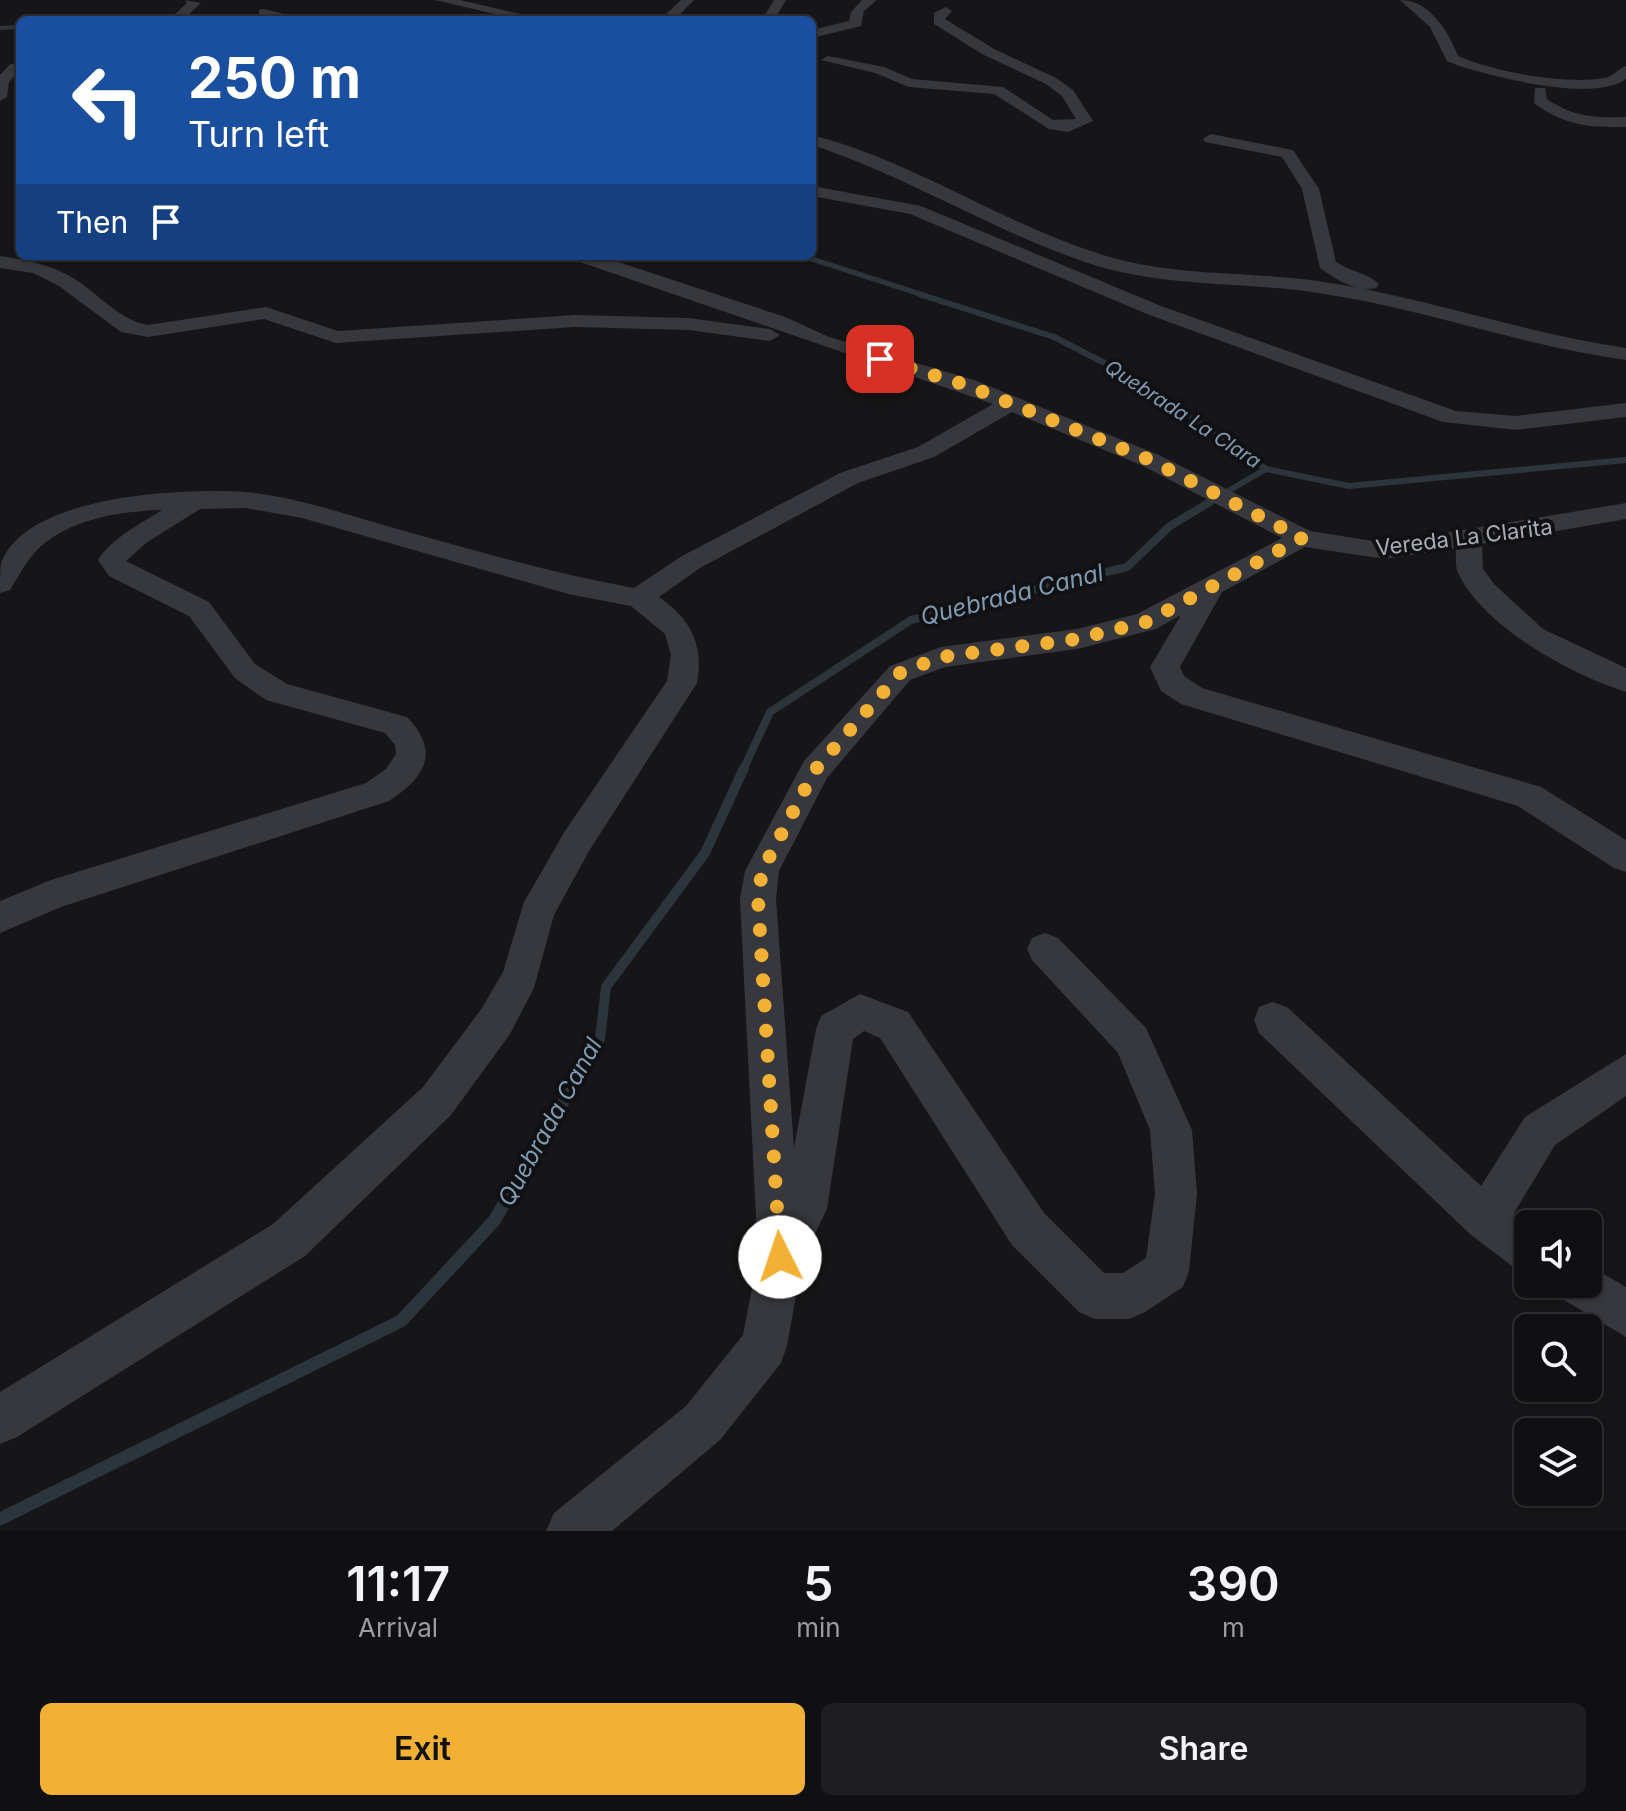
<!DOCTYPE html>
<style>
:root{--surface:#101012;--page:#1e1e20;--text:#f1f3f6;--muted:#9c9d9f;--line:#303032;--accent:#f2b134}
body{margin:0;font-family:Inter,sans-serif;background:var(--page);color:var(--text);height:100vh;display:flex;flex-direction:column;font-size:30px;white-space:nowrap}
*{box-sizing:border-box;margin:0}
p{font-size:26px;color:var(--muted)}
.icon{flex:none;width:44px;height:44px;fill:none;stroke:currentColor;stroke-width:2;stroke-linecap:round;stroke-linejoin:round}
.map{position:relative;height:1531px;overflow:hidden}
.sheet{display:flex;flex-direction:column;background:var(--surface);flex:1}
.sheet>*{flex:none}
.banner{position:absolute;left:16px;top:16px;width:800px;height:244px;border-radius:12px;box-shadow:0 2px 6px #0004,0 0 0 2px var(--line);background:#1a4fa0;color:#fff;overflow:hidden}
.buttons{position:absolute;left:1514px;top:1210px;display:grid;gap:16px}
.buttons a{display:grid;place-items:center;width:88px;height:88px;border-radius:12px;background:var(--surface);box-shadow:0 2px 6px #0004,0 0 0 2px var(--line);font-size:40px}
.pin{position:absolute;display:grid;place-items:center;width:68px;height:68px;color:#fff;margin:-34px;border-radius:16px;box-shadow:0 4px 12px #0006}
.me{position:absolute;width:88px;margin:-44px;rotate:356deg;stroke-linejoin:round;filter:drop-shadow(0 0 6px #0008)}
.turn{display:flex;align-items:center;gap:28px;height:168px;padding:0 40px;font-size:36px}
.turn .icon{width:104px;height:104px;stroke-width:2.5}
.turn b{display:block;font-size:56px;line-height:68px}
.then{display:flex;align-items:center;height:76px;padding:0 40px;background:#0003;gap:16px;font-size:30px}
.eta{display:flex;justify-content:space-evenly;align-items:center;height:136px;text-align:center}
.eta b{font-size:48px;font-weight:600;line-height:56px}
.action{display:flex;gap:16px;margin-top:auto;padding:16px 40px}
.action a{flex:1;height:92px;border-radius:12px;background:var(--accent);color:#111;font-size:32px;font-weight:600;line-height:92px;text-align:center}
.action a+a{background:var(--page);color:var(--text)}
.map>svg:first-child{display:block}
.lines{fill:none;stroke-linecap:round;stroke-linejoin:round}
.stream-far5{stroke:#2c353c;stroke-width:4}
.stream-far4{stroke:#2c353c;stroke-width:5}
.stream-far3{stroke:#2c353c;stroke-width:6}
.stream-far2{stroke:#2c353c;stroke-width:8}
.stream-far1{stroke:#2c353c;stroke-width:10}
.stream{stroke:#2c353c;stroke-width:13}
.minor{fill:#37383d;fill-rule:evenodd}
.route{stroke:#f2b134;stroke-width:14;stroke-dasharray:0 25.2}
.labels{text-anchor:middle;stroke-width:8;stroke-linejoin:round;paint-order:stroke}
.far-water-label{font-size:20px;font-style:italic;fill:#7f9bb3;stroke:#111113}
.street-label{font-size:22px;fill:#a8adb8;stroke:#111113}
.water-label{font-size:24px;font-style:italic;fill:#7f9bb3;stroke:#111113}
</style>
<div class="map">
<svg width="1626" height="1531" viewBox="0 0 1626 1531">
<rect width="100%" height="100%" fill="#161618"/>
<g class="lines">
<path class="stream-far5" d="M0,28L20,27"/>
<path class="stream-far4" d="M803,256L926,296"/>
<path class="stream-far3" d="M919,294L1054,337L1134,378L1266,469L1349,486L1626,460
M1206,504L1266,469"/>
<path class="stream-far2" d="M743,770L770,712L911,620L1127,567L1170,526L1210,502"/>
<path class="stream-far1" d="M561,1106L600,1039L606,987L705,853L744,768"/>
<path class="stream" d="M0,1519L401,1321L494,1221L562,1104"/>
<path class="minor" d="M185,0L201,3L183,20H169L187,3Z
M435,0H460L546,20H521Z
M681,0H694L674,20H660Z
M774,0H786L774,20H762Z
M877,0L864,11L861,26L812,38V30L849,21L851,12L862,0Z
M1400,0C1429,0 1448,30 1458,56C1495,72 1565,85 1605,78C1614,76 1618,69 1626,66V79C1594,103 1496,77 1459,66L1447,61L1430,27Z
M946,7L952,11L945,19L994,49L1056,78L1073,90L1093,121L1068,132L1049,129L994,94L909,87L875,73L821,60L828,56L884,67L912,79L1003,87L1053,120L1076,119L1062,96L1046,84L984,55L934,24V13Z
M263,9L297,17L298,20L259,16V10Z
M10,64H20V70L9,82L7,97L0,101V75Z
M1535,88H1545L1547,99C1573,117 1595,118 1626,117V127C1590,128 1563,125 1534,103Z
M1211,134L1293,150L1319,189L1336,262C1349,271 1368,273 1379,284L1376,288C1357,293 1335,279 1320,268L1302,189L1282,157L1205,142L1203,139Z
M812,135C914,161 1002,224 1103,255C1173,277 1246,271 1318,281C1422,296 1522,333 1626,348V360C1522,346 1422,308 1318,293C1240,281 1161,288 1085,262C991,230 907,176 812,145Z
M812,186L921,206L1161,306L1456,411L1516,416L1626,403V417L1516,430L1443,422L1147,314L910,214L812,196Z
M0,256C26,260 50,264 73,278C98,293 119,320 148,325L266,307L338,331L575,315L688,318L770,329L780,335L770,341L688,330L575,327L336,343L264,319L148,337L121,332L59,286L33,273L0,268Z
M572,256H600L785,317L829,337L974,380L1159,455L1310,531L1385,543L1626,503V519L1482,544L1483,569L1494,584L1543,629L1626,668V692C1571,675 1484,627 1458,573C1455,566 1456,556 1456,548L1385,559L1305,547L1222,592L1180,667L1184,676L1202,688L1541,787L1626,840V872L1614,868L1518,806L1181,704L1161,691L1150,667L1181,615L1156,629L1077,649L945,667L910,680L827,778L779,871L776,899L794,1148L816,1029L821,1016L860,994L908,1012L1044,1213L1104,1273H1123L1146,1258L1155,1194L1150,1130L1118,1053L1032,960L1027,949L1032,938L1045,933L1058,938L1146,1028L1192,1130L1197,1194L1189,1271L1183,1287L1145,1312L1129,1319H1095L1079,1312L1012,1245L880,1038L864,1031L853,1039L827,1209L802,1261L787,1346L781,1363L720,1440L612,1531H546L554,1513L686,1406L743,1335L758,1257L740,899L745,871L804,761L890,666L941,647L1077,629L1137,614L1282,538L1141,465L1012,412L934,457L858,483L700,568L659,597C691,619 704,645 697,683L589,851L554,915L534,988L510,1034L451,1115L305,1256L17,1437L0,1444V1392L273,1224L423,1087L482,1008L503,972L524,902L565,831L667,681L671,655L665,634L631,606L568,594L302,518L245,508L200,509L146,543L126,561L209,602L255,664L287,684L407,717C441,753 425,777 389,801L61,907L0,933V901L51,880L366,783L386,769L396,754L395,745L385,733L266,700L235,678L189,616L109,576L98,560C112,538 140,524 162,510C121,511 69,519 38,549C27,560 18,577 10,590L0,593C0,584 0,571 1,563C27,494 184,488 245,492C293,496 341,513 387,526C469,549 550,573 634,588L682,556L840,473L918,447L993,404L574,260Z
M1273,1002L1287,1007L1481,1186L1525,1117L1626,1054V1096L1555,1145L1514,1213L1529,1224L1528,1272L1512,1266L1470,1234L1259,1033L1254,1020L1259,1007Z
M1588,1265L1626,1287V1337L1564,1300L1557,1284H1588Z"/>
</g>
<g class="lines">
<path class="route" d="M780,1257L758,899L762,871L815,770L900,673L941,657L1077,639L1146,622L1302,538L1150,460L966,385L880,359"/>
</g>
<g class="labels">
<g class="far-water-label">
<text transform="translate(1183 414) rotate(33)" y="7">Quebrada La Clara</text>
</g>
<g class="street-label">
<text transform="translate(1464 537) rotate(-7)" y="8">Vereda La Clarita</text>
</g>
<g class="water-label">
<text transform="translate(1012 595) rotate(-14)" y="8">Quebrada Canal</text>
<text transform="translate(550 1122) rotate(-61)" y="8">Quebrada Canal</text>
</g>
</g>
</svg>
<div class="buttons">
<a><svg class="icon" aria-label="sound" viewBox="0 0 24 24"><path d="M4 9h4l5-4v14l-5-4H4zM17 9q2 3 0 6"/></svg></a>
<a><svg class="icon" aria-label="search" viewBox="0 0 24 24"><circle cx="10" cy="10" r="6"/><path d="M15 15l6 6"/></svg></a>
<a><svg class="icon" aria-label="layers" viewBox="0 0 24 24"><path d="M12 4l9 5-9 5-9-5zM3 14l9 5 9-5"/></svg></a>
</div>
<div class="pin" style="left:880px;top:359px;background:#d93025"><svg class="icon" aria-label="arrive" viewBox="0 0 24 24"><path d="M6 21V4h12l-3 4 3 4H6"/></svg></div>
<svg class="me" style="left:780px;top:1257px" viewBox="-20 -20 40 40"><circle r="19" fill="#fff"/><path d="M0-13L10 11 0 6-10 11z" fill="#f2b134"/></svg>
<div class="banner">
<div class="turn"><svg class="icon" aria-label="left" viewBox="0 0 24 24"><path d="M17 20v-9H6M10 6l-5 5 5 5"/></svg><div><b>250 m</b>Turn left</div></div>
<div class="then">Then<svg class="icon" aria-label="arrive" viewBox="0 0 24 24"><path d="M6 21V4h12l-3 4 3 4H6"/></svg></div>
</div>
</div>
<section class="sheet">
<div class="eta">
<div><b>11:17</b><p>Arrival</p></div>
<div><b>5</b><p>min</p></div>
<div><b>390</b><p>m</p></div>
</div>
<div class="action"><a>Exit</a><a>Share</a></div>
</section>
